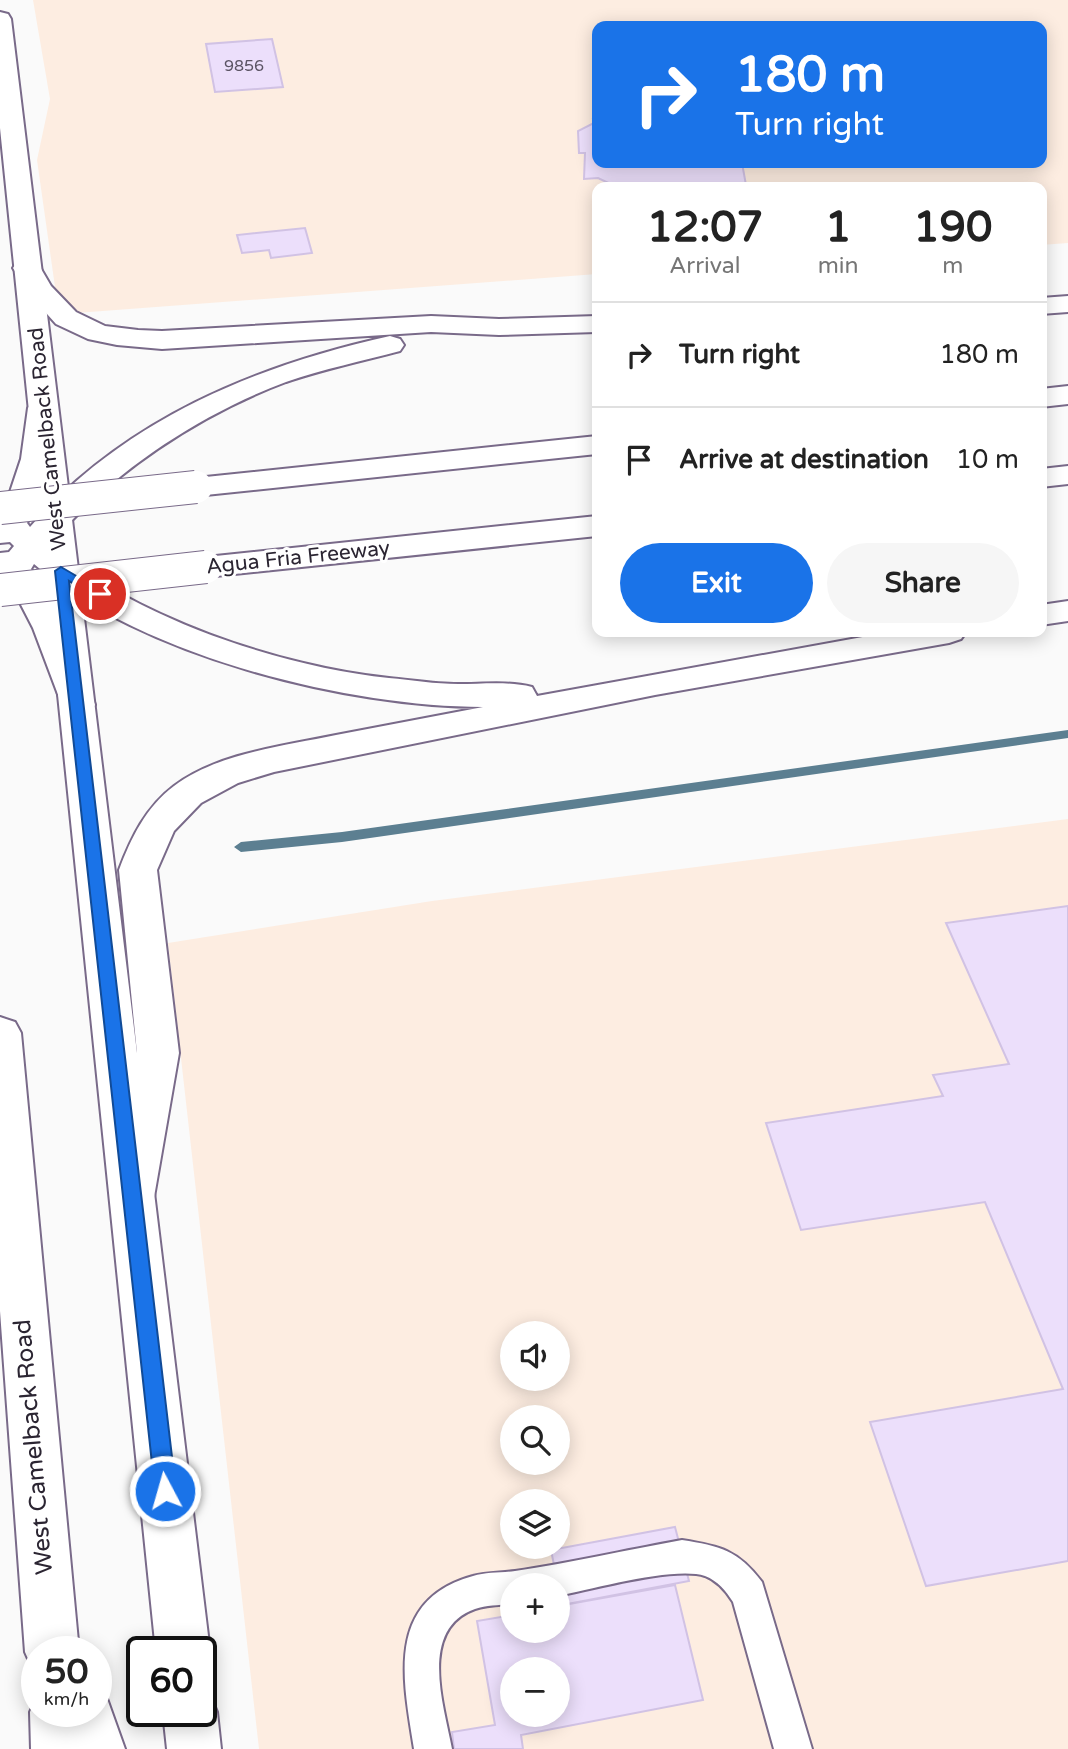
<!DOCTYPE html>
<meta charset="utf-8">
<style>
:root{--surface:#fff;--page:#f6f6f6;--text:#222;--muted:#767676;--line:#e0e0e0;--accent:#1a73e8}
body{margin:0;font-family:"Varela Round",sans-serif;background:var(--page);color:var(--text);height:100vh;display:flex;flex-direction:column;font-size:26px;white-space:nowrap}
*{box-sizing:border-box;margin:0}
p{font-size:23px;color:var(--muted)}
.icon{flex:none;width:38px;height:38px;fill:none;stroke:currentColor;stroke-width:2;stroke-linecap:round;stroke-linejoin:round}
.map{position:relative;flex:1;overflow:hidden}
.sheet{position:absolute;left:592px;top:182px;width:455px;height:455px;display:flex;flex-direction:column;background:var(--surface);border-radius:14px;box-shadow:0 4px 18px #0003}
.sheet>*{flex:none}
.banner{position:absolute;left:592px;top:21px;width:455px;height:147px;border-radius:14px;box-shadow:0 4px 18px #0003;background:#1a73e8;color:#fff;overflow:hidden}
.buttons{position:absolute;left:500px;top:1321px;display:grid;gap:14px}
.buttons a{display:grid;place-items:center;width:70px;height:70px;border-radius:50%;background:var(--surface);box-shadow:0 4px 18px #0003;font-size:35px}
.speed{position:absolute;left:21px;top:1636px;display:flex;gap:14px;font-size:35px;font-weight:700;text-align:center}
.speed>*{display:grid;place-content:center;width:91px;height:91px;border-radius:50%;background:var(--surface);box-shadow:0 4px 18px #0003;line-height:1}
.speed small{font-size:18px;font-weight:400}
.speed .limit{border:4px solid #111;border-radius:10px;background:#fff;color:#111}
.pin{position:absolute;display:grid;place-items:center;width:60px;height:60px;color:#fff;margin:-30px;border:4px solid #fff;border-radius:50%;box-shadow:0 2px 7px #0007}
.me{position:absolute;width:77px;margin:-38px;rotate:354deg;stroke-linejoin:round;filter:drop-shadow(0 0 5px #0008)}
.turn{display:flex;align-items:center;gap:24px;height:147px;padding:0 28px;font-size:32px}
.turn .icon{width:91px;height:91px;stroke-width:2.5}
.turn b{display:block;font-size:49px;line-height:60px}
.eta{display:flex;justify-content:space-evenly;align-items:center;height:119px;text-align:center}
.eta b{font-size:42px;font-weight:700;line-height:49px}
.cta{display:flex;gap:14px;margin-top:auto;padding:14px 28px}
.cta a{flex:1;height:80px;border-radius:42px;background:var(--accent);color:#fff;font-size:28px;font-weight:700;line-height:80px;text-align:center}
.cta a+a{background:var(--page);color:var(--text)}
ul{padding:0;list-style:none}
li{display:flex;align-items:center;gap:21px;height:105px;padding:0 28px;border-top:2px solid var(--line)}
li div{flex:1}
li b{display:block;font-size:26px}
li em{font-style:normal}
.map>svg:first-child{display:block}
.commercial{fill:#fdede1;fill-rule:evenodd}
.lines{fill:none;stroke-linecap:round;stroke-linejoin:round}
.stream{fill:#5c7f91;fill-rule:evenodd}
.building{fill:#ecdffb;stroke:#d1c2e4;stroke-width:2;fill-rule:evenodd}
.lane-casing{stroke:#796a89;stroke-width:4}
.primary-casing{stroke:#796a89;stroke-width:4}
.highway-casing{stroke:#796a89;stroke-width:4}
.lane{fill:#fff;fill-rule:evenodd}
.primary{fill:#fff;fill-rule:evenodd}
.highway{fill:#fff;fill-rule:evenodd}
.highway-bridge-casing{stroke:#796a89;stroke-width:34;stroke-linecap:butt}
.highway-bridge{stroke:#fff;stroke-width:32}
.route{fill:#1a73e8;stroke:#114b97;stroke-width:2}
.labels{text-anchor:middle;stroke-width:6;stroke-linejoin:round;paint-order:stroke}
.far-number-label{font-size:16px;fill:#5b5464}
.street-label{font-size:21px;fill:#2b2532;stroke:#fff}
.near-street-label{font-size:24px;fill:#2b2532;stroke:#fff}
</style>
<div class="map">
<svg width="1068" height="1749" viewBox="0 0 1068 1749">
<rect width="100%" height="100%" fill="#fafafa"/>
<path class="commercial" d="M33,0H1068V243L1041,245V187H597V274L76,313L56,294L37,160L50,99ZM597,26H1041V163H597Z
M1068,819V1749H259L168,943L432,901ZM513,1334H558V1379H513ZM513,1418H558V1463H513ZM513,1502H558V1547H513ZM513,1586H558V1631H513ZM513,1670H558V1715H513Z"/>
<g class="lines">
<path class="stream" d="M1068,730V738L342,842L241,852L234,847L241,842L342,832Z"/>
</g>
<path class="building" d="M272,39L283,87L215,92L206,44Z
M593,119H597V163H742L746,185L617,187L598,178L584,179L585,153H579L578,131L594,123Z
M305,228L312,253L271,258L269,250L242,253L237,235Z
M1068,906V1561L926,1586L870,1422L1063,1389L985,1202L801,1230L766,1123L943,1096L933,1075L1009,1064L946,923Z
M675,1527L689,1581L562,1605L551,1550Z
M675,1585L703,1700L521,1735L523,1749H454L452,1732L495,1725L477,1621L513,1615V1631H558V1606ZM513,1670H558V1715H513Z"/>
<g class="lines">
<g class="lane-casing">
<path id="lane" d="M682,1540C720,1546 738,1550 762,1582L812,1749H774L733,1602C726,1591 718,1581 705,1576C675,1566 593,1589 558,1596V1586H513V1604C501,1605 487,1605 475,1609C418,1629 444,1706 452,1749H414C403,1680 385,1600 473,1576C486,1572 501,1573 515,1571C570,1563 626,1550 682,1540Z"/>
</g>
<g class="primary-casing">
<path id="primary" d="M0,12L8,14L11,19L210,1652L201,1670V1652H156L0,128Z
M0,1017L15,1022L21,1033L79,1652H37V1672L33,1670L25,1652L0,1311Z
M96,1689L105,1693L125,1749H31L30,1712L37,1696V1712H96Z
M201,1690L209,1693L217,1712L221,1749H167L163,1712H201Z"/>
</g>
<g class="highway-casing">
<path id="highway" d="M27,260L37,262L51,286L76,312L105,326L138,330L162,331L431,316L499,319L597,316V332L499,335L431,332L162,349L117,345L88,339L56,324L30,295L13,268L17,262Z
M1068,296V312L1041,314V298Z
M390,336L400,339L404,345L400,351C362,361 324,369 286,382C198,415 111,473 50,544C130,617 282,667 389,678C412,680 435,684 458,684C483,684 509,681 532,687L537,696L890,632H966L961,639L949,643L655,695L274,772L238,783L201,803L174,831L157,870L179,1053L154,1197L148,1210L132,1215L116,1210L110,1197L137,1053L119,870C131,838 146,807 174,786C218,753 283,746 336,735C385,726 434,716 483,707C346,707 139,655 34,564L31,569C62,610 78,656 95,705L89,713L77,716L65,713L33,628L16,595L12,601L0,604V553L9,552L14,546L10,542L0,543V506L4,508L6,504L21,459L28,408L32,402L43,399L54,402L58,408C54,448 49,489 27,523L30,527C125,420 254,366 390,336Z
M1068,386V404L1041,407V389Z
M597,436V454L196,496L185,494L180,487L185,480L196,478Z
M1068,466V484L1041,487V469Z
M597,516V536L206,577L194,574L190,567L194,560L206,557Z
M1068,601V621L1041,625V605Z"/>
</g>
<use href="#lane" class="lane"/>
<use href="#primary" class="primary"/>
<use href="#highway" class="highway"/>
<g class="highway-bridge-casing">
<path id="highway-bridge" d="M0,508L196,487
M0,590L206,567"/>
</g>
<use href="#highway-bridge" class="highway-bridge"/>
</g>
<path class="route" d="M61,567L107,594L105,597H95L69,581L176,1491L173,1498L165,1501L158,1498L155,1491L55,571Z"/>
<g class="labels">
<g class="far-number-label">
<text x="244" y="71">9856</text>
</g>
<g class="street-label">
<text transform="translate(47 439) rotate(-96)" y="7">West Camelback Road</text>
<text transform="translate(298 557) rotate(-6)" y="7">Agua Fria Freeway</text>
</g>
<g class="near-street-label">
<text transform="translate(33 1447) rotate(-95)" y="8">West Camelback Road</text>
</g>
</g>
</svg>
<div class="buttons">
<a><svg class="icon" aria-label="sound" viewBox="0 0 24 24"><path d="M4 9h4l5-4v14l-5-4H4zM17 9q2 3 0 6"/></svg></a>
<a><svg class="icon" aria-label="search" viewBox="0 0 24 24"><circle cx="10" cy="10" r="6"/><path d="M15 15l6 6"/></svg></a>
<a><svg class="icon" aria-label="layers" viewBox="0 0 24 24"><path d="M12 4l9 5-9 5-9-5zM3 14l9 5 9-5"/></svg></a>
<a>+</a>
<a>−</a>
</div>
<div class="speed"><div>50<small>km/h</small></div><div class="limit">60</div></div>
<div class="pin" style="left:100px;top:594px;background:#d93025"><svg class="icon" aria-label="arrive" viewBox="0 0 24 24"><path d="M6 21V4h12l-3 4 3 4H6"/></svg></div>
<svg class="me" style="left:165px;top:1491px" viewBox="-20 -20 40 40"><circle r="17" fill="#1a73e8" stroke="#fff" stroke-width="3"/><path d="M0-11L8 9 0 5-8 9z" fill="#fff"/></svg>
<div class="banner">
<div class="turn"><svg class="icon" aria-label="right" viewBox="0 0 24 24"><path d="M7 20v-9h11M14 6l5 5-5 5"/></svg><div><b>180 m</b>Turn right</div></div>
</div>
<section class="sheet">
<div class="eta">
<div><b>12:07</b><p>Arrival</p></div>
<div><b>1</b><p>min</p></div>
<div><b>190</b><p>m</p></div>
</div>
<ul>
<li><svg class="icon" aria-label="right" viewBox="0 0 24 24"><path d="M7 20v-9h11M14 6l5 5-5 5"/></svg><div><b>Turn right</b></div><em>180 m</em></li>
<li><svg class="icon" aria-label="arrive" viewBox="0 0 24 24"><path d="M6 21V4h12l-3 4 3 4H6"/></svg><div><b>Arrive at destination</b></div><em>10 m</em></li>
</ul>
<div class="cta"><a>Exit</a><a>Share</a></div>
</section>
</div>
